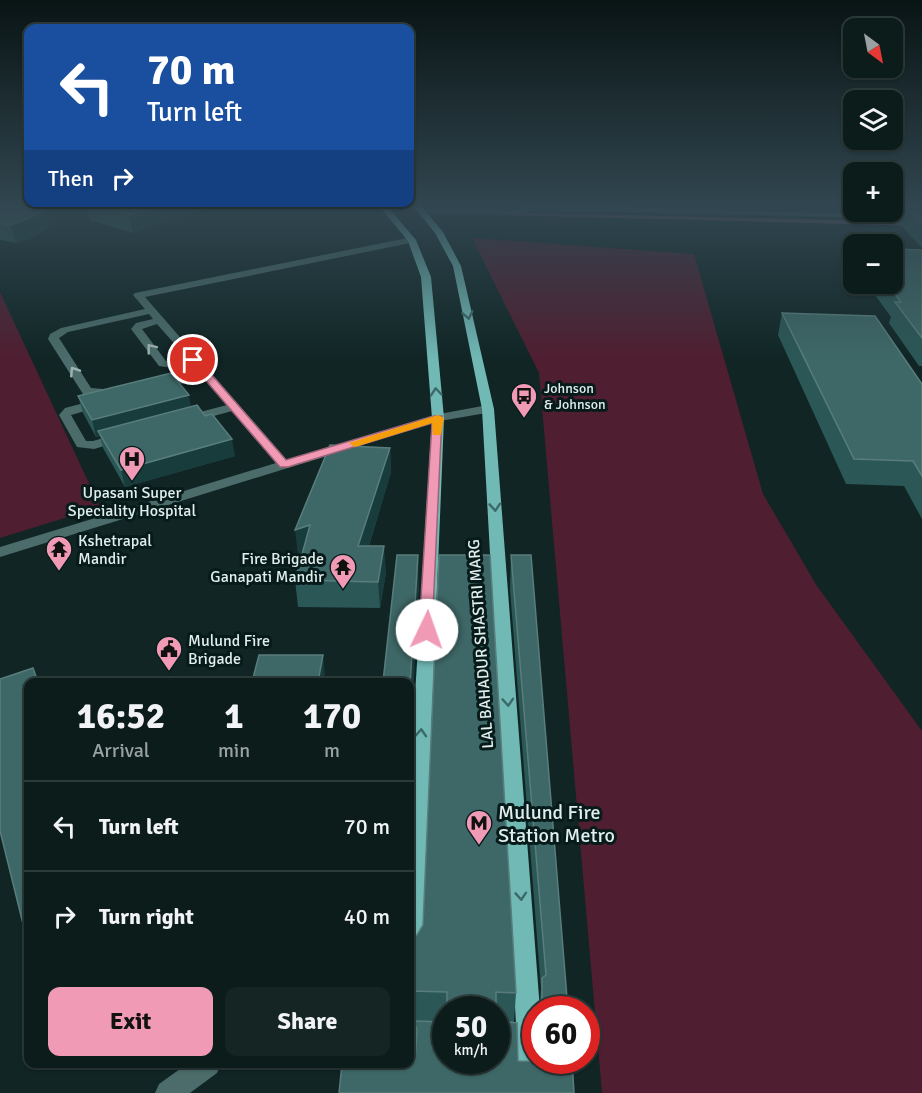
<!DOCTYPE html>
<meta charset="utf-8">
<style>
:root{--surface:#0c1c1b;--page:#152524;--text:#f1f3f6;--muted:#9aa1a3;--line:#2c3a3a;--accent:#f09ab5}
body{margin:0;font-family:Signika,sans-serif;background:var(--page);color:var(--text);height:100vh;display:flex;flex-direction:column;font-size:22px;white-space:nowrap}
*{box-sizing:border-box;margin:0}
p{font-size:20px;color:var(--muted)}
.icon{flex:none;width:33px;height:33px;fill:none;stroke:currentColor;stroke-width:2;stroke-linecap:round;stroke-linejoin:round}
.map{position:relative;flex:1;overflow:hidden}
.drawer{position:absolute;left:24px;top:678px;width:390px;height:390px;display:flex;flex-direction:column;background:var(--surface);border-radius:12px;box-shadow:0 2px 4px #0004,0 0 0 2px var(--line)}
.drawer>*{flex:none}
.hud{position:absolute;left:24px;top:24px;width:390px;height:183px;border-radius:12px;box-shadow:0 2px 4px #0004,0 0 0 2px var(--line);background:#1a4fa0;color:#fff;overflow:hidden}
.needle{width:39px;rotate:148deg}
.buttons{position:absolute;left:843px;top:18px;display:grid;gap:12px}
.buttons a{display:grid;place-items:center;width:60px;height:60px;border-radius:12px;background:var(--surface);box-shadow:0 2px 4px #0004,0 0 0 2px var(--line);font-size:30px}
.speed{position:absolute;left:432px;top:996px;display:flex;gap:12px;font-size:30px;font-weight:700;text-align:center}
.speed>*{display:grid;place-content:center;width:78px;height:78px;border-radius:50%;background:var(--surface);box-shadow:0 2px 4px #0004,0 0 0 2px var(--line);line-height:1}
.speed small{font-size:15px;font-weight:400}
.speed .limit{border:9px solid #d22;background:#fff;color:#111}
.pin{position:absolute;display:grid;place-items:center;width:51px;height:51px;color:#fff;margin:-26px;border:3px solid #fff;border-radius:50%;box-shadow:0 2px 6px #0007}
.me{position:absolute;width:66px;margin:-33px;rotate:3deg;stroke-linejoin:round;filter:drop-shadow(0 0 4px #0008)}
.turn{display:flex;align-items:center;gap:21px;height:126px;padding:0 24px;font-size:27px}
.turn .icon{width:78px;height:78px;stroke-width:2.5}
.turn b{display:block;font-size:42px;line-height:51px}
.then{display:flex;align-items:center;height:57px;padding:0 24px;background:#0003;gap:12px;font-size:22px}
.eta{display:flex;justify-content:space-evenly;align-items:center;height:102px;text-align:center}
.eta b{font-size:36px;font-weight:700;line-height:42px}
.cta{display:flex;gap:12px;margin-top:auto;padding:12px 24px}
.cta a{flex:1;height:69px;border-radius:12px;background:var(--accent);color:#111;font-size:24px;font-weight:700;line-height:69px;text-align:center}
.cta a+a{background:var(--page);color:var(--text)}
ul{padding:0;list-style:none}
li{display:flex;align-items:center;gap:18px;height:90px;padding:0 24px;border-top:2px solid var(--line)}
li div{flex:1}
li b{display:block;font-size:22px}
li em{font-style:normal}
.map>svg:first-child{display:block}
.green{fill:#4f1e30}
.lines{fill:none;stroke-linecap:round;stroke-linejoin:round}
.stream{fill:#8d5064;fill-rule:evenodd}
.minor{fill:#4b6c6a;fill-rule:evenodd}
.tertiary{fill:#4b6c6a;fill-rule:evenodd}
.primary{fill:#71b9b5;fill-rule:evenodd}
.wall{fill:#2b5756;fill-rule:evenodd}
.shaded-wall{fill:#183c3b}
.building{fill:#3e6867;stroke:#587d7c;stroke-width:1.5}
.oneway{stroke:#3c6a68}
.oneway2{stroke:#9eb4b2}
.route{fill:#f09ab5;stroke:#9c6476;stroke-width:1.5}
.slow{fill:#f59e0b}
.labels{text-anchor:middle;stroke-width:6;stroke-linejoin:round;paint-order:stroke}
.far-poi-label{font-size:14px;fill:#e1eeed;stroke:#061b1a;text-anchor:start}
.poi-label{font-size:16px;fill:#e1eeed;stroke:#061b1a;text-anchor:start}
.street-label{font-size:16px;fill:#e1eeed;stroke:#061b1a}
.near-poi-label{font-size:20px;fill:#e1eeed;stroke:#061b1a;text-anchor:start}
</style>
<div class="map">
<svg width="922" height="1093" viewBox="0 0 922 1093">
<rect width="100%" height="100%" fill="#102524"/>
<path class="green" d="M472,238L694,254L763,494L817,586L922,731V1093H602L539,373Z
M0,292L100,507L0,538Z"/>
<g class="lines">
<path class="stream" d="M501,212L922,222V226L503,215L501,214Z"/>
<path class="minor" d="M518,207H598L922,215V219L533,210L516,214L421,213L417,211L421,209L516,210L520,209Z
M412,237L416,240L415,242L145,297L287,460L434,415L488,405L492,406V412L440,421L0,557V547L276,463L232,411L185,424L181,423V417L227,405L204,379L156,389V385L200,373L191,364L172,368L159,366L131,329L136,323L153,319L149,314L68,332L59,338L91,388L116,390L118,392L112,396L83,394L48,339L50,334L61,328L145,309L133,295L135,293ZM157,324L187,358L166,361L142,329Z
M99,399L105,403L103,406L71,415L86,441H93L121,433L127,437L125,440L94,449L77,447L59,415L65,408Z"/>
<path class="tertiary" d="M410,1027L446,1028V1054L410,1053Z
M187,1064H221L217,1073L190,1093H155L159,1084Z"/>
<path class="primary" d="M380,207H388L416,240L431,277L444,418L422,960L418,968L410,971V777L432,418L421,277L408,241Z
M414,207H422L443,232L461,266L494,409L540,1010H536V1060H543V1093H517V1042L482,409L453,266L435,233Z"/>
</g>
<path class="wall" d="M0,207L45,209L50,227L32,238L16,243L0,240Z
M87,207H209L133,233L90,220Z
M892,207H922V248L897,221L900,212H889H892Z
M922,250V366H919L889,323L891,317L867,284H892Z
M782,313L922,384V519L904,486L846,484L778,335Z
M78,396L191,407L235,456L125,487L103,448L100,436L96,437L83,413Z
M390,448L391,472L369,546L386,572L380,608L298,607L295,580L302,554L298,555Z
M511,555L568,1010H539L541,989L510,589Z
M410,938L516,993L514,1022L518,1061L545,1062V1060H572L574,1093L415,1061L414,1026L410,1025ZM446,1010H496V1060H446Z"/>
<path class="shaded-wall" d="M155,207H209L133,233L129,215Z
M45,209L50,227L32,238L16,243L10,225Z
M189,395L192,412L98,431L100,436L96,437L92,420Z
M232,439L235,456L125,487L121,470Z
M390,448L391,472L361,572L358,546Z
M310,525L313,550L298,555L295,530Z
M384,546L386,572L380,608L378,582Z
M418,555L419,589L410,748V686Z
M323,655L325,677L324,682H318Z"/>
<path class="building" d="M0,207H43L45,209L27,219L10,225L0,223Z
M101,207H155L129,215Z
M906,207H922V223Z
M892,249L922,250V338L895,302H901L887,284H892Z
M782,313L875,316L922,384V476L913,461L854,459Z
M171,373L189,395L92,420L78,396Z
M197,405L205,416L212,414L232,439L121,470L98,431Z
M330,445L390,448L358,546H384L378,582L295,580L310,525L295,530Z
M397,555H418L410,686V682H383Z
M439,555H490L516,993L496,992V1010H447V992L410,991V938L417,935L423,925Z
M511,555H531L568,1010H542V978L546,975Z
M259,655H323L318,682H252Z
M33,668L38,682H28V944L0,831V679Z
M496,1020L517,1023L518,1061L547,1062L549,1060H572L574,1093H339L342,1064H410V1061H415L417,1030L414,1021L446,1022V1060H496Z"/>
<defs><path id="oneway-chevron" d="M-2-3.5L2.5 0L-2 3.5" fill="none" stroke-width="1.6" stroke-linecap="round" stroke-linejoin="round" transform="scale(1.5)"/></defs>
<g class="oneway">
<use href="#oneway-chevron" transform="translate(468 315) rotate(78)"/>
<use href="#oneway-chevron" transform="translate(436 392) rotate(-95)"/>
<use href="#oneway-chevron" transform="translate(495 507) rotate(86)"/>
<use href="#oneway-chevron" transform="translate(508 702) rotate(86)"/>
<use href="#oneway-chevron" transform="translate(421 733) rotate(-87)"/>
<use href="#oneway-chevron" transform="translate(521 896) rotate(86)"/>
</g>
<g class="oneway2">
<use href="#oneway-chevron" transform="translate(151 348) rotate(-128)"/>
<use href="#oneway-chevron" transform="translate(74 371) rotate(-123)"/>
</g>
<linearGradient id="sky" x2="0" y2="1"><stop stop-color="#091414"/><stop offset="0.57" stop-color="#314650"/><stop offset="1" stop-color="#314650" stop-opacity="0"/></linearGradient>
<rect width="922" height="360" fill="url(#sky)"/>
<path class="route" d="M190,358H197L286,460L434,416H442L432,633L427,635L419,630L432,423L288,467H280L190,362Z"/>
<path class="slow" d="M438,415L444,418L441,435H433L432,423L355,447L349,443Z"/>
<defs>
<g id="bus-pin" transform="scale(1.35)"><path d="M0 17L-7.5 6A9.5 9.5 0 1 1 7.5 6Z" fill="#f09ab5" stroke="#061b1a"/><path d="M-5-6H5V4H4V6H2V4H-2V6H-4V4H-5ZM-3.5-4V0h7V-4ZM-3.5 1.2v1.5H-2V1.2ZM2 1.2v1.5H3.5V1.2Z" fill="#111"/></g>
<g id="hospital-pin" transform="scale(1.35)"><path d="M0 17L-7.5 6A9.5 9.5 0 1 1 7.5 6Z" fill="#f09ab5" stroke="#061b1a"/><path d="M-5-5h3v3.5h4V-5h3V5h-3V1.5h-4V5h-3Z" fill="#111"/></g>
<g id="temple-pin" transform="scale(1.35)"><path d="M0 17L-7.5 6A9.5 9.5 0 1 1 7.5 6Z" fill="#f09ab5" stroke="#061b1a"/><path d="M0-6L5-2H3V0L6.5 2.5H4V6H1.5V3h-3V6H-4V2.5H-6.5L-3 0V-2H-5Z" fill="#111"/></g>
<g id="civic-pin" transform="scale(1.35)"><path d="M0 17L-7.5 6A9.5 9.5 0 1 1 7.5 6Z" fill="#f09ab5" stroke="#061b1a"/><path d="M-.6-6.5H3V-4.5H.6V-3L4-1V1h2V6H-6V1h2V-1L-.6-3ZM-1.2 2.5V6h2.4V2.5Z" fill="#111"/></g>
<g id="metro-pin" transform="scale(1.35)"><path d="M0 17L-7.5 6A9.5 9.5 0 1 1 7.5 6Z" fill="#f09ab5" stroke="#061b1a"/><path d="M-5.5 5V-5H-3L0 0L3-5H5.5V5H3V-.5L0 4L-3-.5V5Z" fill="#111"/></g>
</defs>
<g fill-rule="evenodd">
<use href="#bus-pin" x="524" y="396"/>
<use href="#hospital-pin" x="132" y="459"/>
<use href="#temple-pin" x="59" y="549"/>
<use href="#temple-pin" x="343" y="567"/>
<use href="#civic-pin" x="169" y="649"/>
<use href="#metro-pin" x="479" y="823"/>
</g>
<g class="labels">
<g class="far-poi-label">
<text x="544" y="393">Johnson<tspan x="544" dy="16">&amp; Johnson</tspan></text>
</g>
<g class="poi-label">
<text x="132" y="498" text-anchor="middle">Upasani Super<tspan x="132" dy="18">Speciality Hospital</tspan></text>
<text x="78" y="546">Kshetrapal<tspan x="78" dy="18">Mandir</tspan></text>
<text x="324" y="564" text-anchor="end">Fire Brigade<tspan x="324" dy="18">Ganapati Mandir</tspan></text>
<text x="188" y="646">Mulund Fire<tspan x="188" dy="18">Brigade</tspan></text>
</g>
<g class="street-label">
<text transform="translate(480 644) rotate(-94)" y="6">LAL BAHADUR SHASTRI MARG</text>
</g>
<g class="near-poi-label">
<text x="498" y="819">Mulund Fire<tspan x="498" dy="23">Station Metro</tspan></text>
</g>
</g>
</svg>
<div class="buttons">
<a><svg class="needle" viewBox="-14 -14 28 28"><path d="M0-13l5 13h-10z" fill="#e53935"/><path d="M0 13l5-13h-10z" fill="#9aa1a3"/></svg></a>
<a><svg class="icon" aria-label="layers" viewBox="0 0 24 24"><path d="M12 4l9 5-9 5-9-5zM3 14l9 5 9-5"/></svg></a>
<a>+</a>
<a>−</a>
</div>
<div class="speed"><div>50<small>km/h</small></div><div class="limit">60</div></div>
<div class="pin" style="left:193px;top:360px;background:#d93025"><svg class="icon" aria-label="arrive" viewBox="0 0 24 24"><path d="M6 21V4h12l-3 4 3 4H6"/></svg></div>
<svg class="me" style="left:427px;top:630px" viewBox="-20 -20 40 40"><circle r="19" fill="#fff"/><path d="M0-13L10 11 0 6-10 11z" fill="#f09ab5"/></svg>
<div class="hud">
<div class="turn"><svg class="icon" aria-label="left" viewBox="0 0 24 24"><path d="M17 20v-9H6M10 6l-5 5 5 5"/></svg><div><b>70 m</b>Turn left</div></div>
<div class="then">Then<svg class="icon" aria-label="right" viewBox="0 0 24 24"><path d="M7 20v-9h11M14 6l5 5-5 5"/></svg></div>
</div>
<section class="drawer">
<div class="eta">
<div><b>16:52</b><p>Arrival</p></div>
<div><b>1</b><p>min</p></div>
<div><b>170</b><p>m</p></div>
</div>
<ul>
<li><svg class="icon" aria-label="left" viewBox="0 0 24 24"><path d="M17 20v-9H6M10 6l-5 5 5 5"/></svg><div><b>Turn left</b></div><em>70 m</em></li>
<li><svg class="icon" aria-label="right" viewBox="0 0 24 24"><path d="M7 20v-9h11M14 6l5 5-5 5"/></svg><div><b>Turn right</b></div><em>40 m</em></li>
</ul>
<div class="cta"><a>Exit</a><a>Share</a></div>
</section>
</div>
